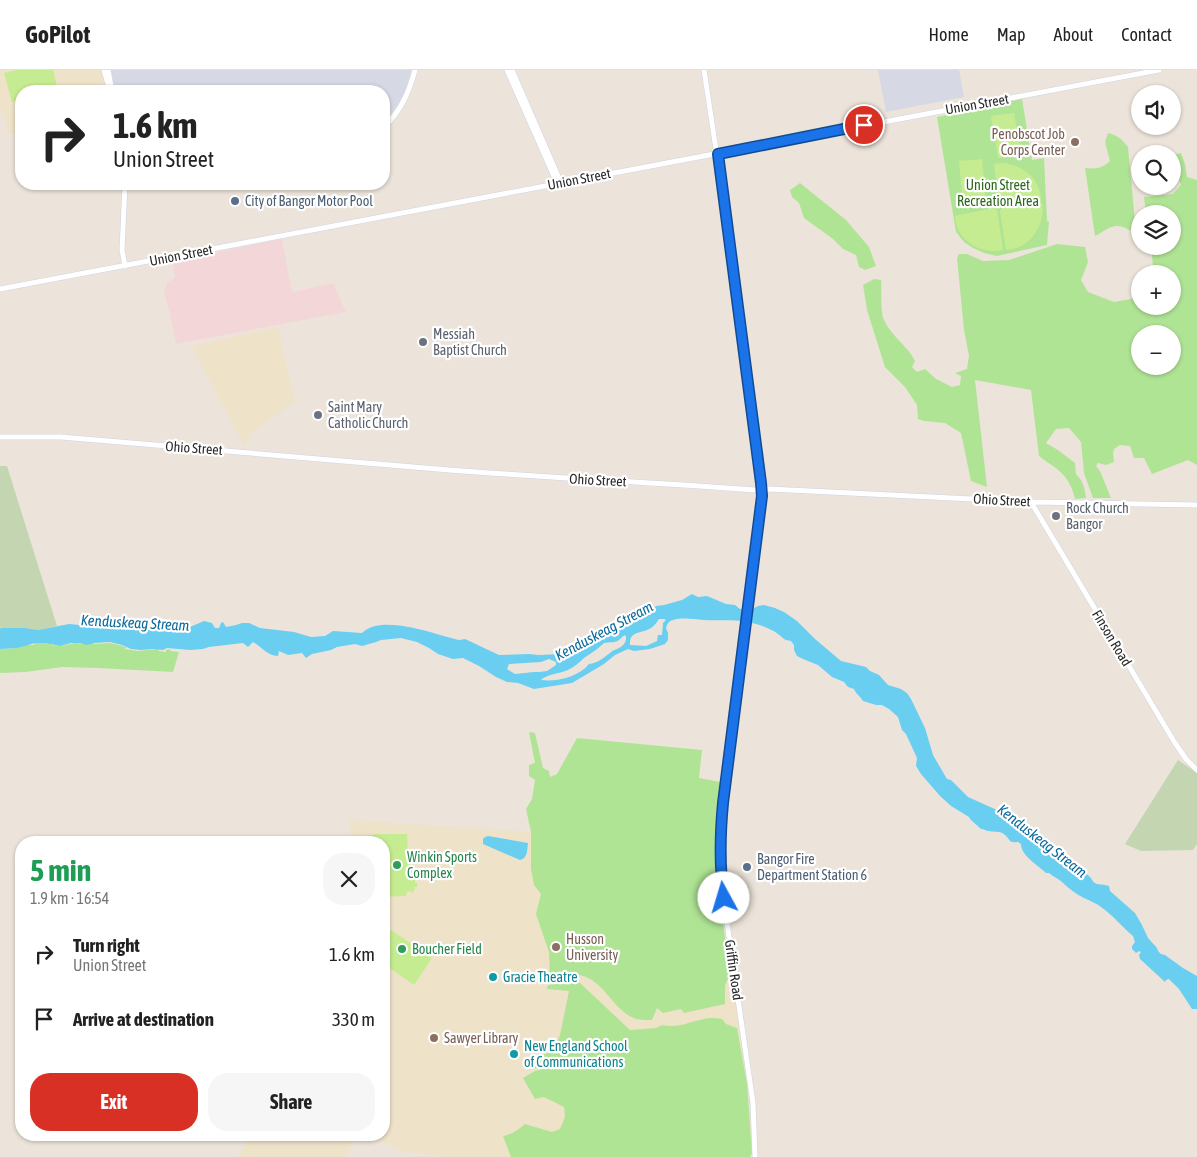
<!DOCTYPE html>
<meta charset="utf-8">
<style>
:root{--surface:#fff;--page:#f6f6f6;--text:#222;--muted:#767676;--line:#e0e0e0;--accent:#d93025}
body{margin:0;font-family:"Asap Condensed",sans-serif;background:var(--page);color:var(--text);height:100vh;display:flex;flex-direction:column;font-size:19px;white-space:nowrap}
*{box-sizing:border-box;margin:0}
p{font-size:16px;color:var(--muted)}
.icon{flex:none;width:28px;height:28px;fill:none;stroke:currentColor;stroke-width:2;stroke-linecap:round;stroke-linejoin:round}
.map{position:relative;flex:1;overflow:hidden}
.sheet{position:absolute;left:15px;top:766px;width:375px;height:305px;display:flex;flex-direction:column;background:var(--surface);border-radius:20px;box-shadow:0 1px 4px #0004}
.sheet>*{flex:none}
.top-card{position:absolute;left:15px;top:15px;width:375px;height:105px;border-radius:20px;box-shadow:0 1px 4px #0004;background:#fff;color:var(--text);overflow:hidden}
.buttons{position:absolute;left:1131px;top:15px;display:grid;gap:10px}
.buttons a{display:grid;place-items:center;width:50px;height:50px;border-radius:50%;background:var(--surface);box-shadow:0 1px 4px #0004;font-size:25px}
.pin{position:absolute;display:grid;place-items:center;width:42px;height:42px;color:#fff;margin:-21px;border:2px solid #fff;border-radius:50%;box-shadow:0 1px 5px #0007}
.me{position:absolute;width:55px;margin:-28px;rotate:354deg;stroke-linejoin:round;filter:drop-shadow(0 0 4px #0008)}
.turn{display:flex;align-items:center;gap:18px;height:105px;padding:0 15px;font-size:22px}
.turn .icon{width:65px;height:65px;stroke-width:2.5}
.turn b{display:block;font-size:35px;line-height:42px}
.round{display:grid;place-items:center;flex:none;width:52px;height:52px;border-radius:20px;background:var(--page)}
.headline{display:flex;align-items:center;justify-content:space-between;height:85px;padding:0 15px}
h1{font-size:30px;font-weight:700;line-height:38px;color:#1e9e55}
.primary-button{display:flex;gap:10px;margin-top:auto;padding:10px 15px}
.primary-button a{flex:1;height:58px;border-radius:20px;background:var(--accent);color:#fff;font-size:20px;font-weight:700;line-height:58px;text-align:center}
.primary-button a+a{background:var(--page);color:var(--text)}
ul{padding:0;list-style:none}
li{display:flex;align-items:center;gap:15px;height:65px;padding:0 15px}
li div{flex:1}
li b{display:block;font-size:19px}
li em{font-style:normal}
header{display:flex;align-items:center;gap:30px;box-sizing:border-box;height:70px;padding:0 25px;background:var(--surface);border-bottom:1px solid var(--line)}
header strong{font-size:24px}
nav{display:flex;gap:28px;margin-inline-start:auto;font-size:18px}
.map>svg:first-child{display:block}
.education{fill:#eee2c9}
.medical{fill:#f3d7d8}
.airport{fill:#d6d8e4}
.green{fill:#b0e495;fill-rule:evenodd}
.cemetery{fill:#c3d6b1}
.pitch{fill:#c5ec90}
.water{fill:#6acef1;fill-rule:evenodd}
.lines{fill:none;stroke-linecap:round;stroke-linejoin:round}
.secondary-casing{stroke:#cfd3e2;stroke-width:6}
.secondary{stroke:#fff;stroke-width:5}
.route-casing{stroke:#114b97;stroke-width:12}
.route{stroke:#1a73e8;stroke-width:9}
.education-dot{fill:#8d6e63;stroke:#fff;stroke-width:2}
.service-dot{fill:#5c6f8a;stroke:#fff;stroke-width:2}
.worship-dot{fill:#6b7280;stroke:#fff;stroke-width:2}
.leisure-dot{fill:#2e9e5b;stroke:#fff;stroke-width:2}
.culture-dot{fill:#0f9aa8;stroke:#fff;stroke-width:2}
.labels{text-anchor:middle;stroke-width:4.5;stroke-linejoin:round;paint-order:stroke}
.street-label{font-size:14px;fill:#292929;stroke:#fff}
.education-label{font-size:14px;fill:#785e54;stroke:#fff;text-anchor:start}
.park-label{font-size:14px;fill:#296718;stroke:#fff}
.service-label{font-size:14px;fill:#4e5e75;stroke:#fff;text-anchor:start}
.worship-label{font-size:14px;fill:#5b616d;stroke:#fff;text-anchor:start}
.leisure-label{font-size:14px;fill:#27864d;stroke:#fff;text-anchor:start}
.culture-label{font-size:14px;fill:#0d838f;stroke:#fff;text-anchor:start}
.water-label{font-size:15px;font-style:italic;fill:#0a6a9c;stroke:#fff}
</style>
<header>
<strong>GoPilot</strong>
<nav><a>Home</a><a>Map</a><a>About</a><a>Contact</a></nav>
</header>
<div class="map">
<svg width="1197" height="1087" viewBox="0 0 1197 1087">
<rect width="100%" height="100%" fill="#ece4da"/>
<path class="education" d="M0,0H103L107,21H21V63L8,65L4,43H0Z
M278,257L295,332L256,359L250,366L245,377L191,276Z
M540,705L696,707L722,712L717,770V802L722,844L737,931L749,1018L753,1079L633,1083V1087H444L400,1081L370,1065H384V772H351L350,750L531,762Z
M249,1065H359L344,1087H239Z"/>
<path class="medical" d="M282,169L292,222L333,213L346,242L176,274L170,244L164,223L167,213L175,207L172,191Z"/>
<path class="airport" d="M111,0H411L406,20L396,38L384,52V21H115Z
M878,0H959L964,27L886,42Z"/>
<path class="green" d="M1022,29L1032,90L1044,88L1047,151L1049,152L1047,175L997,186L984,183L973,178L964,172L956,162L937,47Z
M1108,63C1117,65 1122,69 1128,77L1136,162C1131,161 1128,159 1123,157C1112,153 1105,161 1095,166L1085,98C1096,99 1101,99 1110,91L1105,72Z
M1181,83L1185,94L1187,107L1197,110V395L1188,390L1152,404L1144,388H1134L1130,376L1120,375L1114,379L1113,383L1114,392L1106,395L1098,393L1096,396L1100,401L1111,428H1093L1084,403L1081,372L1069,358L1056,359L1046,373L1058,380L1075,393L1076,404C1083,411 1085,418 1086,428L1075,429C1072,416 1067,407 1056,398C1051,394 1045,391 1039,386L1031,320L975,310L987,417L971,411L961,363L945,353L924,351L918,349L917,335L905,317L885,297L867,240L863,215L874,209L881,210C882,219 880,243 884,250C891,266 908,276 915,291L912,297L917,302L925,299L936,309L952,317L960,315L961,306L955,303L967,299L969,286L964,260L957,188L959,184H967L983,191L1009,190L1057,174L1085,177L1088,192L1081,210L1088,222L1114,232L1131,229L1140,223V236H1172V204H1151L1153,196L1151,176H1172V144H1146L1144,127L1173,124L1181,115L1174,97L1173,85ZM1140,264H1172V296H1140Z
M800,113L846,150L869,177L876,196L865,200L859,197L856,185L843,179L833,169L804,148L799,133L792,127L790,120Z
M34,572L41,573L42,572L48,573L50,572L52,575L61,576L75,573L88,574L93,573L95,574C99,574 104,573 109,573C112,573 123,576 126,577L125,579L138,581L158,579L159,581L166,582V580L169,579L171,581L179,582L173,602L98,598L62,597L26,602L0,603V579L19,578L26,575H34Z
M529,662L535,663L543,698L549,701L550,707L557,704L577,668L702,680L699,708L720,712L715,798L730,903L725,916V934L684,943L681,939L663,943L657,938L652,950C647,950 641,950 636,949C609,939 604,903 569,904C563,904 556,907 550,908L549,882L536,844L541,824L534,815L531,799V762L526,739L532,729L535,710L529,706V695L535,693Z
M570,912H579L630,960L656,958L662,955C680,959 692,950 710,948C714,948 718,948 722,949L726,954L737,958L747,1014L752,1083L750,1087H511L503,1066C511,1065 518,1060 525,1054L552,1062L560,1059L565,1047L564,1037L544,1027L535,1029L523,1008L535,1001L547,998V994L550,993V988L539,993L538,998L530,1000C535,986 540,985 553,982L560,965L569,921L547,919L548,915Z"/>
<path class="cemetery" d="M0,396H7L57,556L38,560L25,558L0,559Z
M1178,690L1197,703V774L1193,780L1141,781L1125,774Z"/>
<path class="pitch" d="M16,0H53L58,21H21V30L12,32L4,3Z
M1014,43L1021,84L998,88L991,46Z
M982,89L986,131L963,133L959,91Z
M1002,93C1023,95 1040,108 1041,130L1002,136L999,134L994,94Z
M1042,133C1046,155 1030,179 1006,180L1000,141L1002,138Z
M993,138L997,140L1003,180C980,185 956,170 955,146Z
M377,764H407L408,794L414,796L415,813H417V817H414L415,819L412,823L410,821L406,823V826L384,827V772H360L366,766Z
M391,860L432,888L414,915L384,894V870Z"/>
<path class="water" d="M692,524L698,527L707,526L726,534L735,535L740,539H752L758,536L764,535L775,538L784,542L797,551L815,569L841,591L866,597L870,601L879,605L888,615L901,619L907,623L911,629L925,658L933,685L947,709L951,710L968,727L1019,750C1029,757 1031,763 1039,771C1044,776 1047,779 1051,784L1058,782L1066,785L1091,808C1095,817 1101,813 1109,816L1110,821L1135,843L1142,855L1148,868L1157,878L1158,881L1161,884L1165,885L1183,898L1197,906V939H1192L1179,919L1169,909L1166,910L1165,912L1140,889L1139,885L1141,882L1139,881L1136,883L1132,879V876L1135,872L1133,866C1122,857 1113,845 1101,837C1096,833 1090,831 1084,828C1076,824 1068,818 1062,812C1058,808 1053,807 1049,803H1046C1038,795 1021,786 1021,774L1018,772C1008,773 1011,770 1005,765C1000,760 994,763 989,761C986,761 984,759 981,759L971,750L969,747L951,736L940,726L921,704L916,696L917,688L906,664L902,660L898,647L889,639L882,635H876L863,631C860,626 856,624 854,619L848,617L844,612L832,607L818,595L803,589L797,586L794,580V575L791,571C783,570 784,568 778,564C775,561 769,559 765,557C742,548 727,551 704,550C694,549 682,547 673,550C669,551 667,554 666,558L668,563V570L665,574L650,579L634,581L628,579L615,585L604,594L572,613L534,619L518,613L507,612L496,607L479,596L463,588L453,589L438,584L429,578L417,572L401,568L381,570L376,572L362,576L355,574L337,577L331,580L312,584L306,588L302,583L288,585L279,581L278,586C267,586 262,577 253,572L248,577L243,573L209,577L203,579L190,580L167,578L163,580L153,579L141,580L131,579L122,575L110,572L94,573L87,575L80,573H71L60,576L46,573H35L18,578L0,579V559L2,558H25L38,560L69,554L80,555L98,550L113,557L156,558L167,556L175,558L190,557L204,551L212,553L215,558H219L221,553L223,552L226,557L236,555L242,553H249L260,558L294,562L311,567L325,566L333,561L362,563C382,543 436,565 459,570L465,569L499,585L529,584L538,585L562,584L571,586L581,580L599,565L616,556L625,553L633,548L645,545L656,536L664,535L682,530ZM659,549H664L666,550L663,553L662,565H658L657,571L646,576L630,575C629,560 642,564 651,558C654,556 657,552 659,549ZM625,565L626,567C626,570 626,571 624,574C620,579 614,579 610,583C603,588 598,593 589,594C579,607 556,612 541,610C547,604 559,604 568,600C574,597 579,593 584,588C591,583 598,579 604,573C609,572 617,573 620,569C622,567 623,566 625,565ZM549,589L556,592V595L547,601L539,602H534L515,604L507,599L509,594L541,592Z
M488,766L528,773C527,780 528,788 520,790L483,774V769L485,767Z"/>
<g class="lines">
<g class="secondary-casing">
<path id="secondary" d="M104,0L110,21
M108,0L111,16
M507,0L557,113
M512,0L561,113
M704,0L726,146L762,419L729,678L720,771L721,811L753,1033L755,1087
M384,57C401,41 409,22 415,0
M125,114L122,180L125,196
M0,219L1159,0
M0,367H61C191,378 320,389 449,400C551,408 653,412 755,420L769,419L1031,432L1197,435
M1031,432L1175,673L1186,689L1197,700"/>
</g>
<use href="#secondary" class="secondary"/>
</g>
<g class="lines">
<g class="route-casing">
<path id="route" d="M724,828C719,796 720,765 723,733L762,426L761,413L718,84L864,55"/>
</g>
<use href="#route" class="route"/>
</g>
<g class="education-dot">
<circle cx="1075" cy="72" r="5"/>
<circle cx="556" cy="877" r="5"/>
<circle cx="434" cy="968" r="5"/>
</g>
<g class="service-dot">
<circle cx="235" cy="131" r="5"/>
<circle cx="747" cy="797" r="5"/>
</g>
<g class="worship-dot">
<circle cx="423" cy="272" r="5"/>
<circle cx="318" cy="345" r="5"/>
<circle cx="1056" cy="446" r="5"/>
</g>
<g class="leisure-dot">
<circle cx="397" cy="795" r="5"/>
<circle cx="402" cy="879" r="5"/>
</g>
<g class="culture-dot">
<circle cx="493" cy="907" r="5"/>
<circle cx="514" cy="984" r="5"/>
</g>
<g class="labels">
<g class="street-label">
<text transform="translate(977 34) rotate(-10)" y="5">Union Street</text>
<text transform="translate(579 109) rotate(-11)" y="5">Union Street</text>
<text transform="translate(181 185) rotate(-11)" y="5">Union Street</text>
<text transform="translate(194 378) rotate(4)" y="5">Ohio Street</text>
<text transform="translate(598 410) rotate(3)" y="5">Ohio Street</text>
<text transform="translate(1002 430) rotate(3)" y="5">Ohio Street</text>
<text transform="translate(1112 568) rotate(59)" y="5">Finson Road</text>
<text transform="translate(734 900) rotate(82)" y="5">Griffin Road</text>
</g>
<g class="education-label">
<text x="1065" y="69" text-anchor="end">Penobscot Job<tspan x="1065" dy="16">Corps Center</tspan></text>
<text x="566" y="874">Husson<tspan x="566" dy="16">University</tspan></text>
<text x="444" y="973">Sawyer Library</text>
</g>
<g class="park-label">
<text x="998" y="120">Union Street<tspan x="998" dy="16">Recreation Area</tspan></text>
</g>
<g class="service-label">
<text x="245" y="136">City of Bangor Motor Pool</text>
<text x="757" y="794">Bangor Fire<tspan x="757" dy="16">Department Station 6</tspan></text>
</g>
<g class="worship-label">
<text x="433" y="269">Messiah<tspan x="433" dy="16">Baptist Church</tspan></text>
<text x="328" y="342">Saint Mary<tspan x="328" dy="16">Catholic Church</tspan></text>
<text x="1066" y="443">Rock Church<tspan x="1066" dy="16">Bangor</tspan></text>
</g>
<g class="leisure-label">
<text x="407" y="792">Winkin Sports<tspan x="407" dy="16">Complex</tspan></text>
<text x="412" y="884">Boucher Field</text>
</g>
<g class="culture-label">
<text x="503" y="912">Gracie Theatre</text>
<text x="524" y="981">New England School<tspan x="524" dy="16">of Communications</tspan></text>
</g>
<g class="water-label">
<text transform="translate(135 553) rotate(3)" y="5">Kenduskeag Stream</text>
<text transform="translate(604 561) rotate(-28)" y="5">Kenduskeag Stream</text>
<text transform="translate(1042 771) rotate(38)" y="5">Kenduskeag Stream</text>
</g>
</g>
</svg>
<div class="buttons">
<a><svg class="icon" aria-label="sound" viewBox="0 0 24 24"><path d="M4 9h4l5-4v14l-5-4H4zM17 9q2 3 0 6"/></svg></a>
<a><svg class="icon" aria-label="search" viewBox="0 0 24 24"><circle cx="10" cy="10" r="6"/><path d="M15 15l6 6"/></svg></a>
<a><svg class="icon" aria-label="layers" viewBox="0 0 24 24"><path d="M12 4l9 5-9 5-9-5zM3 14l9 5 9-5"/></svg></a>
<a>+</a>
<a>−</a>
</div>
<div class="pin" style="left:864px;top:55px;background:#d93025"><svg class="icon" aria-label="arrive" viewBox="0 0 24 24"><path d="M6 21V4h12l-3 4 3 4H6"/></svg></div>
<svg class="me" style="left:724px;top:828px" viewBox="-20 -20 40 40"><circle r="19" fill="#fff"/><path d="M0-13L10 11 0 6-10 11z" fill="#1a73e8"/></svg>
<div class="top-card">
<div class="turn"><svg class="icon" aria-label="right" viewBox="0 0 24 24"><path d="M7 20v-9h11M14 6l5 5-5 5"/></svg><div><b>1.6 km</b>Union Street</div></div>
</div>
<section class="sheet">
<div class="headline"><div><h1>5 min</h1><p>1.9 km · 16:54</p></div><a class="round"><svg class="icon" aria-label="close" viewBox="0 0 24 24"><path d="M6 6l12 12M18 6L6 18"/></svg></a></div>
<ul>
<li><svg class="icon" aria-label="right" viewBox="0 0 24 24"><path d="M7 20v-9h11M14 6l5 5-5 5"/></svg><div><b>Turn right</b><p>Union Street</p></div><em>1.6 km</em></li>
<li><svg class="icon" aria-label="arrive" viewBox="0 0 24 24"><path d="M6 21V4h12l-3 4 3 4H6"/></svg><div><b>Arrive at destination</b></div><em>330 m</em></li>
</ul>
<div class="primary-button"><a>Exit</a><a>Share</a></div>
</section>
</div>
